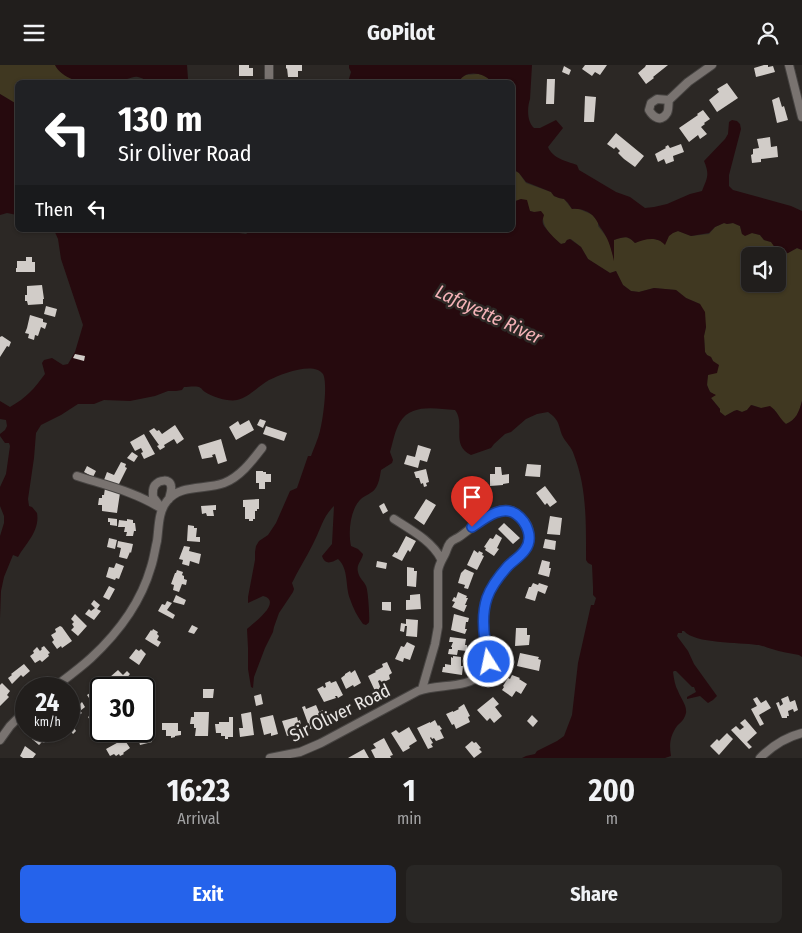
<!DOCTYPE html>
<style>
:root{--surface:#211e1c;--page:#292725;--text:#f1f3f6;--muted:#a2a2a3;--line:#3e3c3b;--accent:#2563eb}
body{margin:0;font-family:"Fira Sans Condensed",sans-serif;background:var(--page);color:var(--text);height:100vh;display:flex;flex-direction:column;font-size:19px;white-space:nowrap}
*{box-sizing:border-box;margin:0}
p{font-size:16px;color:var(--muted)}
.icon{flex:none;width:28px;height:28px;fill:none;stroke:currentColor;stroke-width:2;stroke-linecap:round;stroke-linejoin:round}
.map{position:relative;height:693px;overflow:hidden}
.panel{display:flex;flex-direction:column;background:var(--surface);flex:1}
.panel>*{flex:none}
.hud{position:absolute;left:15px;top:15px;width:500px;height:152px;border-radius:8px;box-shadow:0 1px 4px #0004,0 0 0 1px var(--line);background:#202124;color:#fff;overflow:hidden}
.tools{position:absolute;left:741px;top:182px;display:grid;gap:10px}
.tools a{display:grid;place-items:center;width:45px;height:45px;border-radius:8px;background:var(--surface);box-shadow:0 1px 4px #0004,0 0 0 1px var(--line);font-size:25px}
.speed{position:absolute;left:15px;top:612px;display:flex;gap:10px;font-size:25px;font-weight:700;text-align:center}
.speed>*{display:grid;place-content:center;width:65px;height:65px;border-radius:50%;background:var(--surface);box-shadow:0 1px 4px #0004,0 0 0 1px var(--line);line-height:1}
.speed small{font-size:12px;font-weight:400}
.speed .limit{border:2px solid #111;border-radius:8px;background:#fff;color:#111}
.pin{position:absolute;display:grid;place-items:center;width:42px;height:42px;color:#fff;margin:-51px -21px;border-radius:50% 50% 50% 0;rotate:-45deg;box-shadow:0 0 5px #0007}
.pin .icon{rotate:45deg}
.me{position:absolute;width:55px;margin:-28px;rotate:350deg;stroke-linejoin:round;filter:drop-shadow(0 0 4px #0008)}
.turn{display:flex;align-items:center;gap:18px;height:105px;padding:0 20px;font-size:22px}
.turn .icon{width:65px;height:65px;stroke-width:2.5}
.turn b{display:block;font-size:35px;line-height:42px}
.then{display:flex;align-items:center;height:48px;padding:0 20px;background:#0003;gap:10px;font-size:19px}
.eta{display:flex;justify-content:space-evenly;align-items:center;height:85px;text-align:center}
.eta b{font-size:30px;font-weight:700;line-height:35px}
.cta{display:flex;gap:10px;margin-top:auto;padding:10px 20px}
.cta a{flex:1;height:58px;border-radius:8px;background:var(--accent);color:#fff;font-size:20px;font-weight:700;line-height:58px;text-align:center}
.cta a+a{background:var(--page);color:var(--text)}
header{display:flex;justify-content:space-between;align-items:center;height:65px;padding:0 20px;background:var(--surface);font-size:22px;font-weight:700}
.map>svg:first-child{display:block}
.green{fill:#403821;fill-rule:evenodd}
.water{fill:#260a0e}
.building{fill:#d1ccc8}
.lines{fill:none;stroke-linecap:round;stroke-linejoin:round}
.minor-casing{stroke:#474442;stroke-width:10}
.minor{stroke:#797370;stroke-width:8}
.route-casing{stroke:#184099;stroke-width:12}
.route{stroke:#2563eb;stroke-width:9}
.labels{text-anchor:middle;stroke-width:5;stroke-linejoin:round;paint-order:stroke}
.street-label{font-size:18px;fill:#eae7e5;stroke:#2c2825}
.water-label{font-size:19px;font-style:italic;fill:#f4b2b7;stroke:#2c2825}
</style>
<header><svg class="icon" aria-label="menu" viewBox="0 0 24 24"><path d="M4 6h16M4 12h16M4 18h16"/></svg>GoPilot<svg class="icon" aria-label="person" viewBox="0 0 24 24"><circle cx="12" cy="8" r="4"/><path d="M4 21q1-7 8-7t8 7"/></svg></header>
<div class="map">
<svg width="802" height="693" viewBox="0 0 802 693">
<rect width="100%" height="100%" fill="#2c2825"/>
<path class="green" d="M0,0H55C61,12 78,16 91,17L18,18L17,41L15,38L0,29Z
M478,9C484,10 488,12 491,17L458,18L462,12L466,10Z
M512,104L519,108L526,118L551,127L554,131L559,133L564,134L572,144H579L593,150L598,157V161L608,174L614,193V175C624,172 627,170 635,178C640,176 646,172 650,173C654,174 658,175 662,176L672,168L678,166L691,171L709,169L715,162L724,158L727,159L733,158L740,161L742,169L752,168L760,170L764,175L771,177L788,188L797,183L802,185V336C799,347 797,355 786,359L782,356L774,344L761,343L752,340L747,345L742,347L737,345L734,346L725,351L720,347V344L711,333L715,330C701,323 709,308 713,296L711,292L707,290L705,287L704,271L706,262L700,239L686,233L676,225L654,223L639,227L631,226L623,220L616,206L610,208L588,194L581,182L571,174L567,175L565,178L561,179C553,173 544,164 543,154L534,147L530,146L521,134L513,137ZM750,191H778V219H750Z"/>
<path class="water" d="M55,0H187L188,14L190,17H148C145,15 143,13 138,12C134,11 132,13 127,14C123,15 119,14 115,15C110,15 105,17 100,18C84,19 63,15 55,0Z
M349,0H532L530,34C527,43 527,57 534,63H540L556,55L563,63L548,82C553,94 567,96 577,100L579,105L616,127L630,132L645,143L654,142L667,139L690,129L702,126C707,113 710,110 704,96L725,74L728,69L729,57L732,55L737,56L740,59L741,64L729,110V121L733,125L791,141L802,146V185L797,183L788,188L780,190L771,177L764,175L760,170L752,168L745,171L742,169L740,161L733,158L727,159L724,158L715,162L709,168L691,171L678,166L673,168L669,171L665,180C657,171 645,174 635,178C627,170 625,172 614,175V196C611,183 609,174 600,162C598,159 597,155 594,152C589,146 580,143 572,144L568,138L564,134L559,133L554,131L551,127L526,117L519,108L513,104L512,18L491,17C486,9 472,6 464,11C461,13 460,15 458,17H348L351,7L349,3Z
M0,29L15,38L17,41V150L7,148L0,150Z
M521,134L527,135L530,146L534,147L541,146L544,150C543,154 542,155 543,159C545,164 557,176 561,179L565,178L567,175L570,174L581,182L588,194L610,208L616,206L623,220L631,226L639,227L654,223L676,225L686,233L700,239L705,247L706,262L704,271L705,287L707,290L711,292L713,296L719,300L717,308L708,310L707,320L710,327L716,330L711,333L720,344V347L725,351L734,346L737,345L742,347L747,345L751,340L761,343L770,341C777,346 780,354 786,359C796,355 799,347 802,336V592L799,590C790,588 781,587 772,584C767,583 762,580 757,580C739,577 695,579 684,566H682V568H678L677,571L688,586L694,599L717,631L713,635L708,638L700,631L687,634V632L696,627L694,622H692L676,606H674L673,607C674,614 675,621 678,626C681,634 687,640 686,648C684,655 681,657 677,661C670,671 669,679 671,691L665,693H522L526,691L535,689L537,686L557,676L564,671L572,650L578,598L591,540H594L596,533L593,530V522L592,500L588,498L586,495C586,459 587,423 574,390C572,382 565,377 562,370C558,358 559,355 548,347L537,349L526,354L511,367L505,369L494,379L491,383L471,390C450,380 466,359 455,345C436,344 412,338 400,357C395,365 393,377 390,387L393,395L392,398L381,405C380,411 379,419 375,424C372,428 366,430 362,433C350,443 348,467 351,481L358,484L363,489C362,496 356,499 358,507C359,513 364,516 366,521C368,524 370,554 369,557C369,558 367,559 366,560L363,559C357,551 353,543 350,534C345,521 349,504 338,494C331,498 325,500 322,491L332,479L334,441C323,451 320,466 313,479C306,493 298,505 292,518L294,524L293,527L279,548L274,562L273,567L265,583L254,612L253,623L251,622L248,604V583L247,564C254,558 283,536 263,531L248,538V532L255,495V487L256,481L259,476L268,470L276,458L290,426L297,423L308,391H311C314,383 318,374 320,366C323,355 328,318 323,309C314,296 281,309 269,315C258,321 250,332 237,335C229,337 212,332 205,327C201,324 203,324 199,322C194,321 188,322 184,322L182,325L176,326H168L155,331L130,336L104,335L94,339H78L61,350L41,360L36,368L34,393L28,434L29,441L32,442L37,448C40,466 26,478 18,492L13,490L4,512L1,526L0,553V471L4,458V451L0,441V422L6,409L10,381L9,378H5L0,371V369L5,365L7,361L6,355L0,354V336L10,342C26,333 34,324 45,309L42,298L44,295L52,293L63,300L68,299L75,287L83,260L61,194L58,174L54,165H237L239,168L246,169L251,165H512L513,137Z"/>
<path class="building" d="M239,0H249V3H253V11H239Z
M286,0H302V6H298V12H288L287,3L286,4Z
M585,0H607L600,10L595,7L592,11L582,4Z
M646,0H668L653,12L654,13L646,19L638,8L645,2Z
M764,0H768V2L773,1L775,7L756,12L754,3Z
M564,1L571,5L569,10L562,7Z
M547,14H555L554,39H546Z
M727,18L738,33L717,47L709,35L719,27L717,24Z
M585,31L596,32L594,57H584Z
M779,32L782,42L784,41L788,55L777,58L772,35Z
M703,45L710,54L704,58L705,59L701,62L707,69L700,74L698,70L689,77L679,63L698,50L697,49Z
M616,68L644,91L635,102L624,94L618,88L620,86L616,82L614,84L607,79Z
M770,72L771,82L777,81L778,92L761,94V97L752,98L751,90L753,89V84L759,83L757,74Z
M681,79L684,87L673,91L674,96L666,99L664,94L658,97L655,89L666,83L665,82L668,80L670,83Z
M26,192H32V197H35V207H16V203H17V196H26Z
M42,220L44,234H43V239L28,240L27,236H25V230H27V221Z
M46,241L57,244L55,252L44,249Z
M30,250L43,254V257L47,258L45,264L41,262L38,271L35,270L34,275L28,273L29,269L25,268L27,263Z
M2,271L11,277L9,282L7,281L0,292V272Z
M75,289L85,291L84,296L73,293Z
M260,354L266,356L263,363L257,360Z
M249,355L254,365L236,375L229,362L238,356L240,360Z
M175,360L184,374L177,379L174,374L164,380L165,382L160,385L157,381L159,380L149,366L154,363L157,366L159,365L162,369Z
M266,361L287,368L284,376L263,369Z
M144,369L155,389L144,394L141,388L143,387L141,383L135,386L130,377Z
M221,374L227,396L218,399L215,389L212,390L213,392L202,394L198,381Z
M418,380L431,384L427,397L420,395L418,403L404,399L407,390L415,392Z
M132,387L138,391L134,397L127,393Z
M121,397L126,399L125,402L127,403L118,421L104,415L107,407L114,410Z
M527,399L541,400L540,412L525,411Z
M87,401L96,406L93,412L84,407Z
M495,402H501L502,410L509,409V418L503,419V420L490,421V409H495Z
M426,404L429,417L426,418L427,421L424,422L423,418L421,419L419,413H416L414,407Z
M256,406H263V407H266V409H271V417H265V424H259V418H256Z
M545,421L557,437L550,442L547,438L545,440L536,428Z
M105,423L118,425L117,428H120L117,448L102,446V440H98L99,433H102V430H104Z
M259,434V444H257V446H255V454H253V456H249V454H245V442H243V435Z
M426,434L436,440L424,460L414,453Z
M384,438L388,446L383,449L379,441Z
M216,440V445H213L214,451H207L206,448L202,449L201,441Z
M550,451L562,453L560,470L547,469Z
M108,453L117,454V461L110,460V457H108Z
M127,454L133,455V458H135L136,466H134L133,471H126L127,467H124L125,462H118L119,455L127,456Z
M504,458L520,473L513,479L498,464Z
M188,460L194,461V463H197L196,472H200V477L187,476Z
M496,469L502,473L497,483L499,484L494,491L485,485L486,483L484,482L490,473L493,474Z
M406,471L416,476L410,487L408,485L402,496L392,491L395,487L397,488Z
M109,473L117,475L115,484L107,482Z
M545,474L556,476L555,485L543,483Z
M118,476L133,479L131,488L130,487L127,494L119,492L121,483L117,482Z
M184,481L190,482L189,486L201,489L199,499L190,496L189,501L182,499L183,495L179,494Z
M474,485L478,488L479,486L483,488L482,490L484,491L477,505L467,500Z
M542,495L550,497L549,503H551L549,512L538,509Z
M377,496L387,498L386,504L376,502Z
M116,498L124,501L119,514L116,513L115,515L106,512L109,502L114,503Z
M407,502L414,503V506H417L416,522L407,521Z
M465,504L474,508L468,524L464,523L465,520L458,518L461,508Z
M177,505L183,507L182,510L184,511V514L187,515L186,520L182,519L179,527L173,525L174,520L171,519L175,508H176Z
M533,518L538,520L539,518L548,521L545,529L538,526L535,536L525,533L529,522H531Z
M109,521L115,524L109,535L103,532Z
M458,527L467,531L466,533H468L465,540H467L464,547L452,542L455,537L452,536L454,532L456,533Z
M420,529L421,544L406,545V535H410V530Z
M176,530L186,535L184,540L173,537Z
M94,535L100,540L97,544L101,546L94,555L85,549L89,544L91,546L95,543L91,539Z
M167,536L172,538L167,545L175,550L173,554L158,546L162,539L165,540Z
M382,537H391V546L382,545Z
M75,549L87,561L78,571L71,565L74,562L72,559L74,557L71,554Z
M454,549L469,553L468,557H466L465,564H467L465,569L451,565Z
M406,554L418,555L417,572L406,571L407,561H405L404,567L400,566L401,558L406,559Z
M192,560L198,563L194,569L188,567Z
M60,561L62,562L72,576L62,583L61,581L57,584L52,577L54,575L51,570L56,567L55,564Z
M516,563H527V570H530L529,580L515,581Z
M153,564L158,567L157,569L159,571L157,575L161,577L158,582L145,574L151,565L152,566Z
M450,572L466,574L465,580H467V586L458,585L457,590L448,589L449,584H452V582H451L453,577H449Z
M407,577L415,581L410,595L404,593L403,597L395,594L401,581L404,582Z
M44,581L50,588L48,589L49,591L42,597L40,595L35,598L30,591L34,588L33,586L37,582L40,586L42,584L41,583Z
M136,584L139,586L141,584L146,589L139,600L129,593Z
M520,588L539,592L538,594L541,595L539,606L517,601Z
M453,591L461,592V601H463L462,610L442,607L443,602H445V599L451,600V592L453,593Z
M387,597L392,608L389,610L390,614L382,618L380,615L378,616L381,624L375,626L368,611L376,607L375,606L383,602L382,599Z
M24,599L30,606L23,612L21,610L12,619L8,613L12,610L11,609Z
M118,605L123,610L127,606L130,609L126,614L124,612L117,618L119,620L117,623L111,617L113,615L110,612Z
M355,605L361,618L354,622L353,620L346,624L341,613L345,610V609L350,606L351,608Z
M512,610L520,613L519,614L527,619L521,629L516,626L512,632L502,625L504,622L503,621L508,613L510,614Z
M330,616L331,618L336,616L343,630L338,633L337,631H335L336,633L324,637L317,624L323,621L324,623L326,622L325,618Z
M2,618L10,626L7,630L9,632L0,641V620Z
M96,624L100,629H101V638L99,636L93,639L87,630Z
M203,624H214L213,633H203Z
M261,629L263,639L256,641L254,631Z
M788,631L790,637L795,635L798,645L794,647L793,644L788,646L789,651H787V653H782L776,638L779,637L780,641L783,639L781,634Z
M493,632L499,639L495,642L502,651L494,658L490,653L487,656L477,645Z
M757,632L761,638L766,635L771,643L759,650L764,659L760,661L751,644L757,641L753,634Z
M78,637L80,639L82,637L85,642L80,646L82,648L76,652L75,650L71,653L69,649V646L71,644L70,643L74,638Z
M464,639L470,651L468,652L470,657L456,664L454,659L452,660L446,649L453,646V647L459,644L458,643Z
M316,640L319,647L323,645L326,651L311,656L314,663L310,664L302,642L305,641L306,644Z
M149,641L151,642L153,649L145,651L144,644Z
M94,647L98,653L92,658L88,652Z
M194,647H209L208,671H195L196,663H194V659H190L191,652H194Z
M251,647L254,670L240,672L239,663H243L241,649Z
M273,650L278,669L271,671V668L264,670L260,653Z
M532,650L538,656L533,662L527,656Z
M229,652H233V672H228V674H225V671H221V668H216L215,659H219V657H229Z
M297,652L298,656L300,655L301,660L295,662L296,663L294,664L293,662L288,664L290,670L287,671L282,656Z
M745,654L757,668L747,677L752,682L749,684L731,665L736,661L740,665L744,662L740,658Z
M435,655L438,661L439,660L442,664L440,665L444,673L436,676L434,673L432,674L431,672L430,673L433,678L431,679L433,682L428,684L417,663L430,657V658Z
M71,658L76,666L73,669L69,664V660Z
M162,658H178V666H181V670L175,671V672L171,673V671H166V665H162Z
M147,661L152,677L140,680L136,666H145L144,662Z
M409,662L417,676L409,681L410,683L403,687L391,668L396,665L399,668Z
M40,666H42L49,673L44,678L42,677L39,680L32,674Z
M56,666H65L68,670L62,674Z
M727,668L733,674L719,690L710,681L717,674L719,676Z
M384,673L393,690L390,691L391,693H375L371,685L376,683L373,679Z
M124,674L130,683L123,688L124,689L120,691L119,689L116,691L114,689L110,691L106,684Z
M472,676L474,678L476,677L481,683L479,684L482,687L474,693L465,682Z
M25,681L36,689L33,693H23L20,691Z
M364,684L369,693H348Z"/>
<g class="lines">
<g class="minor-casing">
<path id="minor" d="M789,0L802,52
M269,18V0
M657,34L669,35C668,39 669,45 667,48C661,58 653,52 649,45L651,38Z
M669,35L688,17L712,0
M77,411C105,420 136,427 162,444
M159,440L153,432C153,428 152,424 155,420C159,415 170,413 171,421C172,425 170,430 169,434
M394,454C411,465 432,476 441,494
M52,624C65,614 79,604 91,593C118,568 141,537 151,502C154,493 155,484 157,476C159,462 158,447 167,436C180,419 205,425 224,418C240,412 252,396 262,383
M0,675L10,661L26,645
M270,693L300,687L321,678L418,626C438,618 466,625 483,608C495,596 486,583 484,569C483,557 483,542 488,531C492,521 499,511 507,503C517,491 535,481 528,462C525,455 516,446 508,445C493,443 471,464 459,472C456,474 452,475 450,478C447,482 447,485 445,489C442,495 439,499 438,506V562L435,579L422,624
M760,693C771,682 786,672 802,668"/>
</g>
<use href="#minor" class="minor"/>
</g>
<g class="lines">
<g class="route-casing">
<path id="route" d="M472,462C484,454 502,439 516,449C527,457 534,473 525,485C521,491 513,496 508,501C500,510 491,521 487,533C483,545 483,562 485,575C487,583 490,589 489,597"/>
</g>
<use href="#route" class="route"/>
</g>
<g class="labels">
<g class="street-label">
<text transform="translate(340 648) rotate(-26)" y="6">Sir Oliver Road</text>
</g>
<g class="water-label">
<text transform="translate(489 249) rotate(25)" y="7">Lafayette River</text>
</g>
</g>
</svg>
<div class="tools">
<a><svg class="icon" aria-label="sound" viewBox="0 0 24 24"><path d="M4 9h4l5-4v14l-5-4H4zM17 9q2 3 0 6"/></svg></a>
</div>
<div class="speed"><div>24<small>km/h</small></div><div class="limit">30</div></div>
<div class="pin" style="left:472px;top:462px;background:#d93025"><svg class="icon" aria-label="arrive" viewBox="0 0 24 24"><path d="M6 21V4h12l-3 4 3 4H6"/></svg></div>
<svg class="me" style="left:489px;top:597px" viewBox="-20 -20 40 40"><circle r="17" fill="#2563eb" stroke="#fff" stroke-width="3"/><path d="M0-11L8 9 0 5-8 9z" fill="#fff"/></svg>
<div class="hud">
<div class="turn"><svg class="icon" aria-label="left" viewBox="0 0 24 24"><path d="M17 20v-9H6M10 6l-5 5 5 5"/></svg><div><b>130 m</b>Sir Oliver Road</div></div>
<div class="then">Then<svg class="icon" aria-label="left" viewBox="0 0 24 24"><path d="M17 20v-9H6M10 6l-5 5 5 5"/></svg></div>
</div>
</div>
<section class="panel">
<div class="eta">
<div><b>16:23</b><p>Arrival</p></div>
<div><b>1</b><p>min</p></div>
<div><b>200</b><p>m</p></div>
</div>
<div class="cta"><a>Exit</a><a>Share</a></div>
</section>
